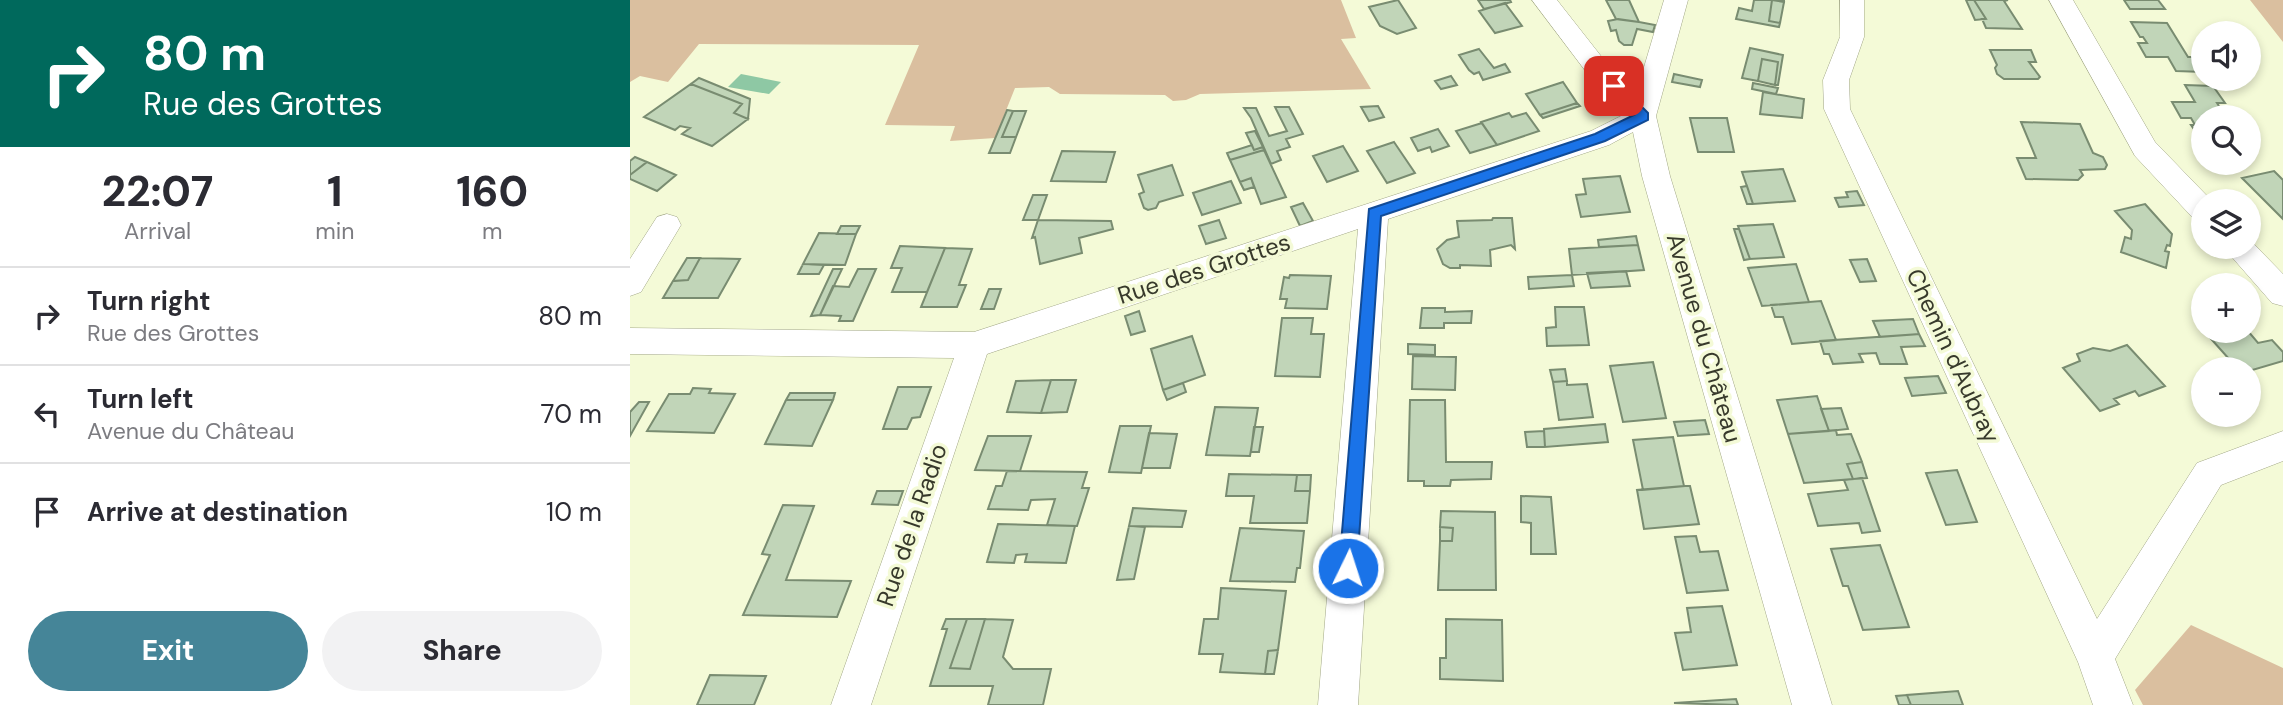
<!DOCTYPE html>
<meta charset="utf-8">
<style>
:root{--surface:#fff;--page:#f2f2f3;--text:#2b2b33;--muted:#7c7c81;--line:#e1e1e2;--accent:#458598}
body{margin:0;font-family:"DM Sans",sans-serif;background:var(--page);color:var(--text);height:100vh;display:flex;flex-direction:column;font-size:26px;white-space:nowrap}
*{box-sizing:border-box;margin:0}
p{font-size:23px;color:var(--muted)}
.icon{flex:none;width:38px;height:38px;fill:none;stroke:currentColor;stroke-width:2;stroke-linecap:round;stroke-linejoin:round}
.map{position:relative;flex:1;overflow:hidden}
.panel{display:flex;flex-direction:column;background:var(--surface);width:630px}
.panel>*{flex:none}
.top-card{background:#00695c;color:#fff;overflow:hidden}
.buttons{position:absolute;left:1561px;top:21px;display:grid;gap:14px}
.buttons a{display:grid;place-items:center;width:70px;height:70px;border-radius:50%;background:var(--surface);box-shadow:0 4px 10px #0003;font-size:35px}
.pin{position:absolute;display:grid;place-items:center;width:60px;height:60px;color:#fff;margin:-30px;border-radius:14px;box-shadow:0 4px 10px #0006}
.me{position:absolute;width:77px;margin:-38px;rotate:4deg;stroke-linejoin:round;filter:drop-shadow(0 0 5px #0008)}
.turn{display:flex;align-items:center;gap:24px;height:147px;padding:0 28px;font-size:32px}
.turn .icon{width:91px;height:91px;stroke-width:2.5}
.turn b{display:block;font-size:49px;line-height:60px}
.eta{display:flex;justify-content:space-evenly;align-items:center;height:119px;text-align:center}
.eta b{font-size:42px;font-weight:800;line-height:49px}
.primary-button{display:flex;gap:14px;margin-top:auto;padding:14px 28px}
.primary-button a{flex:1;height:80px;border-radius:42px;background:var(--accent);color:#fff;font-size:28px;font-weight:800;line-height:80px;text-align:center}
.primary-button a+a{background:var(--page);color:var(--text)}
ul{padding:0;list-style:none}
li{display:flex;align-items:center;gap:21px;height:98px;padding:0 28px;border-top:2px solid var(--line)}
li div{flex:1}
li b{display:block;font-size:26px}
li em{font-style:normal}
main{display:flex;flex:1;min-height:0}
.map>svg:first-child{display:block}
.green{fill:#dabf9f}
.water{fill:#8ec8a4}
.building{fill:#c1d5b8;stroke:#798c71;stroke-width:2}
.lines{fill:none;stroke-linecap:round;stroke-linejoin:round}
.minor-casing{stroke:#a2a787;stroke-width:1}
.minor{fill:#fff;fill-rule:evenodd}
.route{fill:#1a73e8;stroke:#114b97;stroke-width:2}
.labels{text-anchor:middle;stroke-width:7;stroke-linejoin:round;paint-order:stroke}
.street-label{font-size:24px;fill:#37392b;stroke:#f4fad7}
</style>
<main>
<section class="panel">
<div class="top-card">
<div class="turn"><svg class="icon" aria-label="right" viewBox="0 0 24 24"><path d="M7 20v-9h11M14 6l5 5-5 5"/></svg><div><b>80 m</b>Rue des Grottes</div></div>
</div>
<div class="eta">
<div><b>22:07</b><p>Arrival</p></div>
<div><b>1</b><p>min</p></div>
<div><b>160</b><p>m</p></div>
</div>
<ul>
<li><svg class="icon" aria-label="right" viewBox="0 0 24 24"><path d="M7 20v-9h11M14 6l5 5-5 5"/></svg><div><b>Turn right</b><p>Rue des Grottes</p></div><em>80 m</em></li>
<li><svg class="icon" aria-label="left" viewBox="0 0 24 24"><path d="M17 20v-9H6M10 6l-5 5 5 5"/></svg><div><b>Turn left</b><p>Avenue du Château</p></div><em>70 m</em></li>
<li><svg class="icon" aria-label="arrive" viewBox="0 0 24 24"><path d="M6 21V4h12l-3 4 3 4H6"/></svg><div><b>Arrive at destination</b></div><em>10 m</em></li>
</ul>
<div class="primary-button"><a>Exit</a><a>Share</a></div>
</section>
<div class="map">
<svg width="1653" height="705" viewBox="0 0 1653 705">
<rect width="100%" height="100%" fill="#f4fad7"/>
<path class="green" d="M0,0H711L726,38L711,39L741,89L570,94L556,100L543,101L535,95L430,94L419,87L385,88L365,138L320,141L325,126L255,125L289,45L69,44L38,82L10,76L0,82Z
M1620,0H1653V42Z
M1561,625L1653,668V705H1513L1505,690Z"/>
<path class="water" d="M111,74L151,82L139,94L98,87Z"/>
<path class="building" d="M768,0L786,28L767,34L750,26L739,7Z
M848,0H880L881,2L854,9Z
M976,0H999L1009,22L986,19Z
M1124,0H1154V2L1142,0L1139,21L1150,23L1149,27L1106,19L1109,8L1122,11Z
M1142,0L1154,2L1150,23L1139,21Z
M1336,0H1344L1356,19L1345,20Z
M1344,0H1378L1374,1L1392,29L1356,28L1352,19H1356Z
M1494,0H1528L1535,9H1500Z
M875,3L892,26L865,33L849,11Z
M988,19L1009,22L1025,25L1023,32L1007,29L1002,45H994L989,41L986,30L981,31L978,21Z
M1501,22L1537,23L1558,57H1565L1573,72L1546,71L1538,57H1516L1508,43H1517L1513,37H1510Z
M1120,48L1153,55L1148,85H1145L1148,62L1132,59L1128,81L1112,78Z
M849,49L864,68L875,64L880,72L853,80L849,72L844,74L839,70L829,55Z
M1360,50H1401L1406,62H1399L1410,77L1408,79H1374L1367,74L1365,68L1367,65Z
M1132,59L1148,62L1145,85L1128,81Z
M1044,74L1072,80L1070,87L1042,82Z
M821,76L827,85L811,89L805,81Z
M69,78L120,99L118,119L104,113L112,104L61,84Z
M933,82L947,103L910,115L896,94Z
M1123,83L1148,88L1146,94L1122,89Z
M61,84L112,104L104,113L118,119L82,146L52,134L60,128L50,126L45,130L14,117Z
M1555,85L1583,86L1595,103H1587L1596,117H1573V142L1561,125H1565L1561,118H1551L1542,102H1565Z
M1133,92L1174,99L1172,118L1130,114Z
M947,103L950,106L913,118L910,115Z
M748,106L754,117L739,121L731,107Z
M645,107H659L673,134L656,139L660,147L647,151L651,160L641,164L621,118L614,108H626L639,136L657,131Z
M377,110L383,111L372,137H386L380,153H359Z
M383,111H396L386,137H372Z
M879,113L882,117L896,113L909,131L867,145L851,122Z
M1060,118H1097L1104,152H1068Z
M1391,122L1450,124L1463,153L1473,157L1477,165L1475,169L1450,170L1453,175L1448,180L1396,179L1387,158H1406Z
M852,123L867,145L840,153L826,131Z
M808,129L819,146L802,152L800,147L788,151L781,138Z
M625,131L633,147L624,150L616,133Z
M764,142L785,173L757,183L737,151Z
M622,145L624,150L633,147L634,150L600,160L597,153Z
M713,146L728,171L697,182L683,156Z
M634,150L656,197L631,204L621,178L610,182L600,160Z
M432,151L485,152L476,182L421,181Z
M5,157L17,162L0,175V161Z
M17,162L46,175L27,191L0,179V175Z
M542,165L553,195L529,202L526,208L518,210L514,208L509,194L514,192L508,175Z
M1153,169L1165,201L1123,204L1112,172Z
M1644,171L1653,180V219L1612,178Z
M990,176L1000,212L951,217L946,195L956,194L953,179Z
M621,178L624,187L614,190L610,182Z
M601,181L611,203L572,215L563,193Z
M1117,186L1123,204H1117L1111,187Z
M1227,191L1234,205L1209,207L1205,198L1218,197L1216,192Z
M403,195H417L408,220H393Z
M673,203L683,221L670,226L661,207Z
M1515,204L1542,234L1540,246L1537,245L1535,251L1539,252L1536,268L1491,252L1495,237L1501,239L1502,230L1485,211Z
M863,218H882L885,249L881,245L860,250L861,266L830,265V268H820L813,264L807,249L817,240L829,237L827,221L862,220Z
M408,220L481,221L483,229L449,238L452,253L410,264L405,237L402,238Z
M589,220L596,238L576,244L569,226Z
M1143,224L1154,257L1120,259L1108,226Z
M211,226H230L226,234H207Z
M1104,229H1109L1120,259L1114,260Z
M189,233L226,234L215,265L173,264Z
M1006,236L1008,245L969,247L968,240Z
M1008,245L1014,270L942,275L939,249Z
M270,246L315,248L297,292H262L272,268H261Z
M315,248L342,249L329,285H336L327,307H291Z
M57,258H70L58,280L43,281Z
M70,258L110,259L88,298H33L43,281L58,280Z
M1237,259L1246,281L1230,282L1220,260Z
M173,264L194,265L189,274H168Z
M1166,264L1179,302L1132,306L1118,268Z
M203,269H212L190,315L181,316Z
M228,269H246L223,321H209L211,316L190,315L203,286L219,287Z
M996,271L1000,286L961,288L957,273Z
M660,275L701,276L697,309L655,308L657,299H650L654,277L659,278Z
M942,275L944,286L899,289L898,277Z
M359,289H371L364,309H351Z
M1191,301L1206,340L1162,344L1153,317H1145L1141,305Z
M925,307H954L959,345L917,346L916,328L926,327Z
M792,308H815V312L842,311L841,323H814V328H790Z
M509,311L515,331L501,335L495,316Z
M652,318H683L681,334H694L690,377L645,376Z
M1283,319L1289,334L1250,337L1243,321Z
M1574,331H1618L1628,343L1642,340L1653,352V361L1619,371L1608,369Z
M1289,334L1295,346L1271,347L1277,364H1250L1246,353L1229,354L1233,362L1203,364L1199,354H1194L1190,341Z
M562,336L575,375L533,390L521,349Z
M778,344L805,345V355L778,354Z
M1497,345L1535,386L1509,396L1505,391L1484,399L1489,404L1470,411L1433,368L1450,361L1447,354L1463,348L1480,351Z
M783,356L826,357L825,390L782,389Z
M1023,362L1036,418L993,422L980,366Z
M935,369L937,381L923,382L920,370Z
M1308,376L1316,393L1282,396L1275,378Z
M421,380L411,413L377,412L386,381Z
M421,380H446L437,412L411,413Z
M937,381V385L957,384L963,417L929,420L923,382Z
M553,383L556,392L537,400L533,390Z
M268,387H301L290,417L282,418L277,429H253Z
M63,388L81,389L79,393L105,394L84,433L17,431L39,394H60Z
M160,393H205L203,400H156Z
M1187,396L1199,431L1158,434L1147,400Z
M156,400H203L182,446L135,444Z
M780,400H815L816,462H862L861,479L821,480L820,486H794V481H778Z
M9,402H19L0,436V412Z
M585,407L628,408L620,456L576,455Z
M1211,408L1218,429L1199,431L1191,409Z
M1075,420L1079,434L1048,436L1044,422Z
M975,424L978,442L915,447L914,429Z
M490,426H521L511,473L479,472Z
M624,427H633L629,452H621Z
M1206,430L1207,435L1221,434L1232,462L1217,464L1223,479L1174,483L1158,434Z
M914,431L915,447H897L895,432Z
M519,433L547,434L540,468H512Z
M358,436H401L390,471L345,470Z
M1043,437L1054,486L1013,490L1003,440Z
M1232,462L1237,478L1223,479L1217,464Z
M1327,470L1347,522L1316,525L1296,473Z
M377,471L457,472L452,488H459L447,526L417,525L425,499L401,500L398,510L358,509L366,486H372Z
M599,474L667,475L665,491H680L677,523H620L624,496H596Z
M667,475H681L680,491H665Z
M1232,478L1250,531L1232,533L1229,523L1188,526L1178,494L1218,490L1214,480Z
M1054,486H1060L1069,524L1014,529L1007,490Z
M247,491H273L268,505L242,504Z
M891,496L921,497L926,554H901V523L891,522Z
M153,505L184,506L156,580L221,581L207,617L113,615L140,555L132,554Z
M503,508L556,511L552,527L499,526Z
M811,511L865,512L866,590H808L810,541H822L823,528L810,527Z
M368,524L445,526L436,563L395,562L397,554L386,555L384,563L357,562Z
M499,526L515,527L504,579L487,580Z
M810,527L823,528L822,541H810Z
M610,528L674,531L670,568H667L665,582L600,581Z
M1066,536L1070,552L1088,551L1098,590L1057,593L1045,537Z
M1250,545L1279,627L1233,630L1218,586H1213L1201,549Z
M591,588L656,591L648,650L638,651L635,674L590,672L593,654H569L574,619H588Z
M1092,606L1107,665L1053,670L1045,633L1061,632L1057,608Z
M316,619H337L320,668L340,669L355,619L383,620L373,657L383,669H421L413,705H358L363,686H300L317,629H312Z
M337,619H355L340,669L320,668Z
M816,619L872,620L873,681L810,679V658H816Z
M648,650L644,674H635L638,651Z
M80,675L136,676L124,705H67Z
M1328,691L1333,705H1281L1277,695Z
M1277,695L1281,705H1269L1266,696Z
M1106,699L1108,705L1044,703Z"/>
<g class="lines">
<g class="minor-casing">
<path id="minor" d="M902,0H927L978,65L1006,94L1034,0H1058L1026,116L1040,176L1202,705H1162L1012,176L1003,132L979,145L758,219L728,705H688L728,229L357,354L241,705H201L324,358L0,354V328L344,332L961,131L995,114L960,77Z
M1210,0H1234V37L1219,80L1220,109L1467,619L1567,463L1653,431V461L1591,485L1485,659L1503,705H1463L1448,662L1194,109L1193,80L1210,37Z
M1419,0H1443L1525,142L1582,201H1573V221L1563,218L1505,156Z
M37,214L47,217L51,225L11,292L0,296V259L27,217Z
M1619,239L1653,274V306L1642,303L1593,247H1619Z"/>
</g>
<use href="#minor" class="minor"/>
</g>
<path class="route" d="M984,82L988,83L1018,113V120L975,141L751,216L727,568L725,574L718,577L712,574L709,568L739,209L965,134L1004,115L979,89L977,86Z"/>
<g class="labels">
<g class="street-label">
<text transform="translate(574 269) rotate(-18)" y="8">Rue des Grottes</text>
<text transform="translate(1074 338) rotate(74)" y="8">Avenue du Château</text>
<text transform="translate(1323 356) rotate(65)" y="8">Chemin d'Aubray</text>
<text transform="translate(282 525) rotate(-71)" y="8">Rue de la Radio</text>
</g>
</g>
</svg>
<div class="buttons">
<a><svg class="icon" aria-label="sound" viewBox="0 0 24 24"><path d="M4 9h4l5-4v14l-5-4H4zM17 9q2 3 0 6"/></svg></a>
<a><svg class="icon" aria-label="search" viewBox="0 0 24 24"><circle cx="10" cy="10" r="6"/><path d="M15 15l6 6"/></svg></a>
<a><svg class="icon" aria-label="layers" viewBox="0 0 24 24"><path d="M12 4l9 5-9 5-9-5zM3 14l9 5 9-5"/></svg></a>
<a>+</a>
<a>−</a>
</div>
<div class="pin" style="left:984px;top:86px;background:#d93025"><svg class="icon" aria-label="arrive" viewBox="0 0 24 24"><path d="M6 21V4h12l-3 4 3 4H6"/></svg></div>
<svg class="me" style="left:718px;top:568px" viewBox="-20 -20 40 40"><circle r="17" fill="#1a73e8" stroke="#fff" stroke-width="3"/><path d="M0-11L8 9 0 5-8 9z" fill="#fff"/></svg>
</div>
</main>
